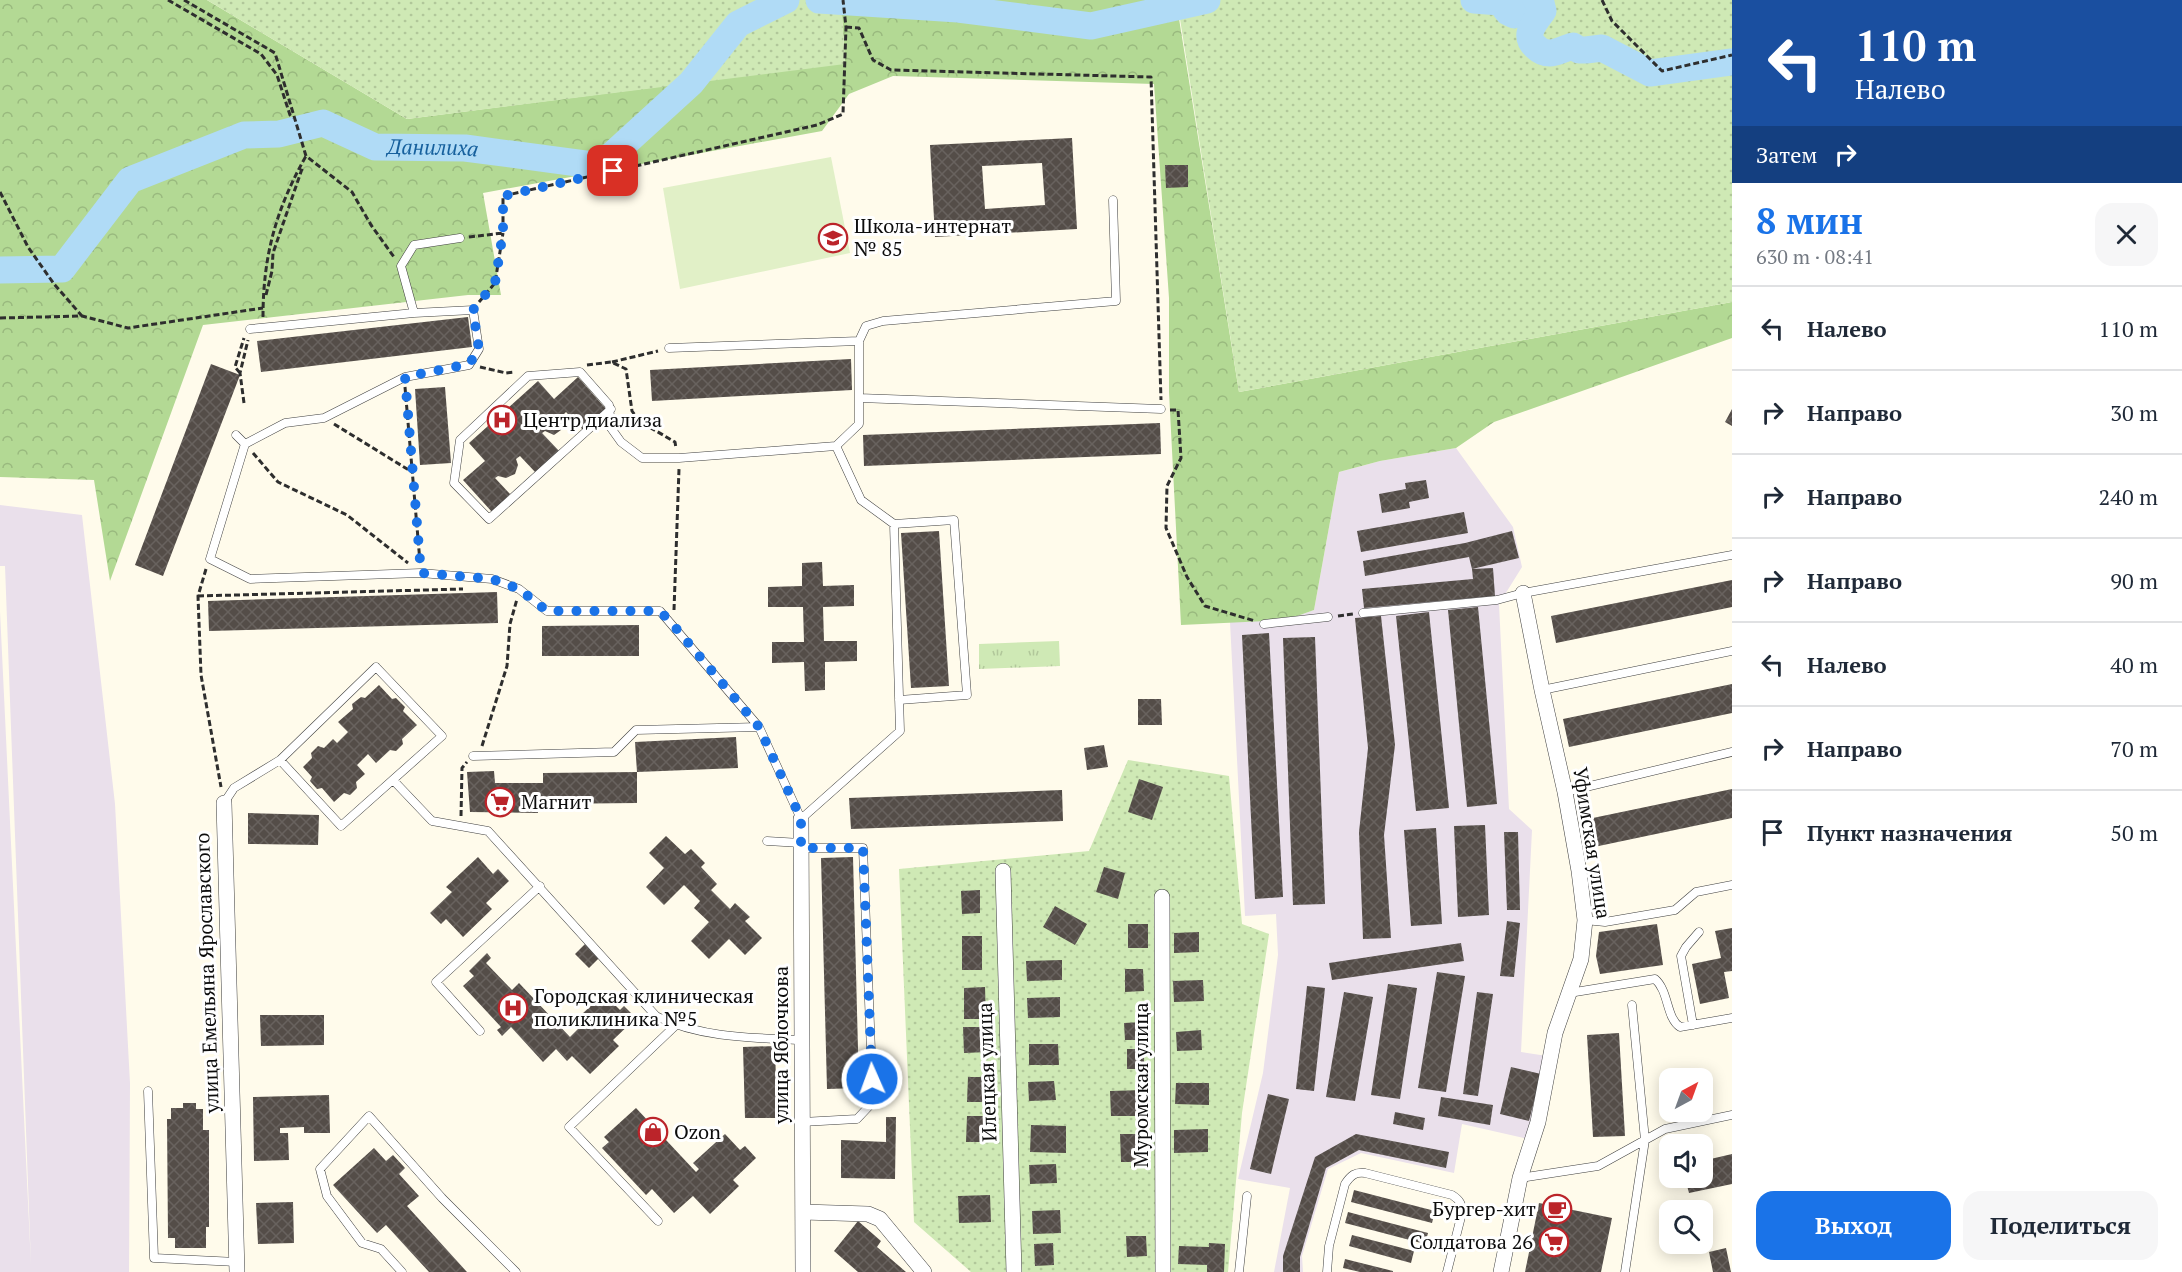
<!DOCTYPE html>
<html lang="ru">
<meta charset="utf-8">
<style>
:root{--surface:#fff;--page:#f6f6f7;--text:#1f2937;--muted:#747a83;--line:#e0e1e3;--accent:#1a73e8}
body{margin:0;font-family:"PT Serif",serif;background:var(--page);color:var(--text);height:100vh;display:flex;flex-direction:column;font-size:22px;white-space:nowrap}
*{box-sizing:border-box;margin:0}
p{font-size:20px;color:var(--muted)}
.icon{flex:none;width:33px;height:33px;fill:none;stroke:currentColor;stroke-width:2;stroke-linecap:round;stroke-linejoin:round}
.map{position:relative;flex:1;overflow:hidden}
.side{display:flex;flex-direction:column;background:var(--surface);width:450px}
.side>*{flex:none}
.guide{background:#1a4fa0;color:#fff;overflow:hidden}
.needle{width:39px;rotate:41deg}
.controls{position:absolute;left:1659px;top:1068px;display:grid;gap:12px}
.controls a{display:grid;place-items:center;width:54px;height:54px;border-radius:12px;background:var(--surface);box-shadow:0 3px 15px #0003;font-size:30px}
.pin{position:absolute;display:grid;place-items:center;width:51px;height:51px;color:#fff;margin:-26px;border-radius:12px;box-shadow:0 3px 9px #0006}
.me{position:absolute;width:66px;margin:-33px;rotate:358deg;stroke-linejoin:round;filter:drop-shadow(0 0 4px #0008)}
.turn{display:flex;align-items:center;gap:21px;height:126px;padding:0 24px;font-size:27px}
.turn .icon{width:78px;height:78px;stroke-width:2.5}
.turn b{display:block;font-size:42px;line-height:51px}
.then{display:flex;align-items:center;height:57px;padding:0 24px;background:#0003;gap:12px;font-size:22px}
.round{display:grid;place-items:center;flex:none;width:63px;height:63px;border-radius:18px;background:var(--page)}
.summary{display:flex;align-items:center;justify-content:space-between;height:102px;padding:0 24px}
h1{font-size:36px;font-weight:800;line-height:45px;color:var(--accent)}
.primary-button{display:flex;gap:12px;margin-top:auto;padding:12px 24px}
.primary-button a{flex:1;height:69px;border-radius:18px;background:var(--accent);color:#fff;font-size:24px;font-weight:800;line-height:69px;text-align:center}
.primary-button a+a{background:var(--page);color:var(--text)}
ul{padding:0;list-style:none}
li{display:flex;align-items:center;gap:18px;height:84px;padding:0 24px;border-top:2px solid var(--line)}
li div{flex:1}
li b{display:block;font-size:22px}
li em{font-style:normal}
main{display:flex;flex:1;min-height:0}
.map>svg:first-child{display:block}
.industrial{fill:#eae0eb}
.grass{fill:url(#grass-tufts)}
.forest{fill:url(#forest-crowns)}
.garden{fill:url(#garden-dots)}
.pitch{fill:#e1f0c7}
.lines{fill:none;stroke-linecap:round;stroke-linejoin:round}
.river{stroke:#b0dbf6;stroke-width:27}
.building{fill:url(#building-cross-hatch);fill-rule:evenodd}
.service-casing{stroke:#3f3f3f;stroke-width:9}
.minor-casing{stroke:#3f3f3f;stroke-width:16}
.path{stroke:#2e2e2e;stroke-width:3;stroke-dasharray:6 3;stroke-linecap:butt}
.service{stroke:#fff;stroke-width:8}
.minor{stroke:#fff;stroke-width:15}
.route{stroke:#1a73e8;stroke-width:10;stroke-dasharray:0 18}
.labels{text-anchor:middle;stroke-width:6;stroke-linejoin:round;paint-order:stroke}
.poi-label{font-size:20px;fill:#0c0c0c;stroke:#fff;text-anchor:start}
.street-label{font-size:20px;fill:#0c0c0c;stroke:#fff}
.water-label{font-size:21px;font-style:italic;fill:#16609d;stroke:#fff}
</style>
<main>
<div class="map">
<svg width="1732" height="1272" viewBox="0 0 1732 1272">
<defs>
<pattern id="grass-tufts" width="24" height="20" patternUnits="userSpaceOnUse" patternTransform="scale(1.5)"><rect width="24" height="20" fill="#cfe9b5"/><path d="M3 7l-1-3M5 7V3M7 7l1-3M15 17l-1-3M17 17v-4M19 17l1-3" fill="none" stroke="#b1c79a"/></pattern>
<pattern id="forest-crowns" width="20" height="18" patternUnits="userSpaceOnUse" patternTransform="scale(1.5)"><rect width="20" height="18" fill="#b3d994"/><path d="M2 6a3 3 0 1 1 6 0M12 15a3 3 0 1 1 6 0" fill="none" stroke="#99b97e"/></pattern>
<pattern id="garden-dots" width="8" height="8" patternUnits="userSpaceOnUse" patternTransform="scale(1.5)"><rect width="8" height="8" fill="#cfe9b5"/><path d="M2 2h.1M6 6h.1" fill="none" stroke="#b1c79a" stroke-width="1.8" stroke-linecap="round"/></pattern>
<pattern id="building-cross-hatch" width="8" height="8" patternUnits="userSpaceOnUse" patternTransform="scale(1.5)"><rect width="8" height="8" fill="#544d48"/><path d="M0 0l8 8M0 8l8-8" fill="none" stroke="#68625e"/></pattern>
</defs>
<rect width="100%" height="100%" fill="#fffbeb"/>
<path class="industrial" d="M1456,448L1513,527L1522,567L1499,604L1509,809L1532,830L1521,1052L1547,1056L1528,1139L1462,1124L1454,1173L1361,1153L1328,1169L1302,1256L1303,1272H1274L1290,1188L1238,1179L1263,1073L1278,955L1276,914L1245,916L1230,622L1286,620L1314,610L1339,472L1380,461Z
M0,505L82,515L115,804L130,1083L129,1272H0V611L31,1265L5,566H0Z"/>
<path class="grass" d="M1059,641L1060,666L979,669V644Z"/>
<path class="forest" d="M0,0H207L407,119L845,63L841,0H1176L1239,392L1732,302V338L1494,422L1456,448L1380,461L1339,472L1314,610L1286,620L1181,625L1169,392V298L1154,84L893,76L849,94L822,131L483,193L501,295H468L203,325L110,581L94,480L0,477Z"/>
<path class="garden" d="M207,0H841L845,64L407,119Z
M1177,0H1732V302L1239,392Z
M1128,760L1229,776L1242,924L1269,934L1242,1113L1228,1272H971L914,1222L899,869L1089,851Z"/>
<path class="pitch" d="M831,157L850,253L680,289L663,188Z"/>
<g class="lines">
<g class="river">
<path d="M819,0L958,9L1091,26L1207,0"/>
<path d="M1474,0L1500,2L1508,12L1514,15L1529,0"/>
<path d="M1536,0L1541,3L1543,11C1534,23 1522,36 1537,48C1540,51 1545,53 1550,53C1557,53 1565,48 1573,46L1579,50H1586L1602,48L1650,73L1732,62"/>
<path id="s1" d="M0,270L62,269L130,180L244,135L279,134L323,123L375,147L465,148L600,166L691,83L738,24L786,0"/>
</g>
</g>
<path class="building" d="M1072,138L1077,229L935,237L930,145ZM1042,163L1045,205L985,209L982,166Z
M1165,165H1188V187L1166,188Z
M468,317L472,347L261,372L257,341Z
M851,359L852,390L652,401L650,370Z
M211,364L240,375L163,576L135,565Z
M578,377L606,409L583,430L566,412L561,417L563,423L561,430L554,435L545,431L542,433L560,452L536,473L520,456L516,459L518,465L515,474L506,478L498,476L495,478L510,494L492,512L463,480L485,461L469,443L538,381L554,399Z
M445,387L451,463L420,465L415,389Z
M1732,409V426L1725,422Z
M1160,423L1161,454L864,466L863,435Z
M1426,480L1429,498L1409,502L1410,508L1382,513L1379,494L1406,489L1405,483Z
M1464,512L1468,533L1361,552L1357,531Z
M939,531L949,686L911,688L901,533Z
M1512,531L1519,558L1472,569L1469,557L1365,576L1363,561L1465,543Z
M822,562L823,586L854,585V606L823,607L824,641H857V661L825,662V690L805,691L804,662L772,663V642H804L803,607H768V587L802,586V563Z
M1493,568L1495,596L1364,608L1362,589L1473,579L1472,569Z
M1732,580V607L1556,643L1551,616Z
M497,592L498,623L209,631L208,601Z
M1478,607L1497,804L1467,807L1448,610Z
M1429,612L1449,808L1416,811L1396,616Z
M1381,616L1395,745L1384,835L1391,938L1363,939L1359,832L1368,748L1355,618Z
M639,625V656H542V626Z
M1269,633L1283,897L1255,899L1242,635Z
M1315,637L1325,904L1293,905L1283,638Z
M1732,684V713L1569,747L1563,719Z
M379,685L392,699L396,698L405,707L403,711L417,725L402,739L403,744L396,751L390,750L376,763L368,754L357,765L365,774L356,782L357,788L350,795L344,793L334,802L322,788L317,789L310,781L312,777L303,767L312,758L311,753L318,746L324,748L333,739L337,743L348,732L338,722L353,709L352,704L361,697L365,698Z
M1138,699H1161L1162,725H1138Z
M736,737L738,768L637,772L635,742Z
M1104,745L1108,767L1087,770L1084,748Z
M494,771L495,783H543V773L637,772V803L543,804L537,805L538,813L470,812L467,772Z
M1139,779L1163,787L1152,820L1128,812Z
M1732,789V818L1594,847L1588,819Z
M1062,790L1063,821L851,829L849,798Z
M248,813L319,815L318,845L248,844Z
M1485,825L1489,915L1458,917L1454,826Z
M1436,828L1442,924L1411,926L1404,830Z
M1504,832H1518L1520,910H1507Z
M666,836L685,854L691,849L705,863L701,867L717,884L711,890L730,909L735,903L750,917L745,921L762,938L745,955L729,939L709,959L691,941L709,922L694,908L700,901L684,885L664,905L646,887L664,868L649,853Z
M478,857L493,874L498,869L509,881L486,903L492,909L463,937L446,919L441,924L430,913L452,892L446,887Z
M853,857L859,1088L827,1089L821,858Z
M1104,867L1125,873L1118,899L1096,892Z
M980,890V913L962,914L961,891Z
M1055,906L1087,924L1075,945L1043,927Z
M1507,921L1520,923L1514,977L1500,976Z
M1128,924H1148V948H1128Z
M1657,924L1663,965L1600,974L1596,956L1599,932Z
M1732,928V971L1724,972L1729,998L1700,1004L1692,964L1721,958L1715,931Z
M1199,932V952L1174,953V933Z
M962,936H982V970H962Z
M1461,943L1464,961L1332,980L1329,963Z
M585,944L599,958L589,968L575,954Z
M487,953L491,958L486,963L512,990L519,983L570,1037L578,1029L572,1023L604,994L620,1010L624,1006L636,1018L613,1040L619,1046L590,1074L572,1056L567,1061L556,1049L543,1062L511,1027L502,1036L497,1030L501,1027L463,986L474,976L469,971Z
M1062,960V980L1027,981L1026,961Z
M1125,969H1143L1144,991L1125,992Z
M1437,972L1465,976L1446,1092L1418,1088Z
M1203,980L1204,1001L1174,1002L1173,981Z
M1388,984L1417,988L1400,1099L1371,1095Z
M1307,986L1325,988L1314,1091L1296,1089Z
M985,987L986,1019H964V988Z
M1344,992L1373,997L1355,1101L1326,1097Z
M1477,992L1493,994L1478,1096L1463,1094Z
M1060,997V1017L1028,1018L1027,998Z
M260,1015H324V1045L261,1046Z
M1143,1022V1040H1125L1124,1023Z
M963,1027H987L988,1052L964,1053Z
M1201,1030L1202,1050L1177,1051L1176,1032Z
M1619,1033L1625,1136L1593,1137L1587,1035Z
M1029,1044H1058L1059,1065H1029Z
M775,1046L777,1118H745L743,1047Z
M1127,1049H1144V1069H1127Z
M1511,1067L1541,1074L1529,1121L1500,1114Z
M968,1077H990V1102H967Z
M1054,1081L1056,1100L1029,1101L1028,1082Z
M1176,1083H1209V1105L1175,1104Z
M1143,1090V1116H1111L1110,1091Z
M1268,1094L1289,1099L1271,1174L1250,1169Z
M329,1095L330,1133H304V1127L280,1128V1133H288L289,1160L254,1161L253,1097Z
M1441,1097L1493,1105L1490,1125L1438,1116Z
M183,1103H196V1109H203V1130H209V1227H206V1248H175V1238H168L167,1119H171V1108H183Z
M636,1108L696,1172L699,1169L693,1163L725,1134L740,1150L745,1146L756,1158L733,1180L739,1186L710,1214L693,1196L674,1213L652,1189L646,1195L602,1148L609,1142L604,1137Z
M1395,1112L1425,1118L1423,1130L1393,1124Z
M967,1116H987L986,1142H966Z
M886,1117H896L895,1179L841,1178V1140L886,1142Z
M1031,1125L1066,1126V1153L1030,1152Z
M1208,1129V1152L1174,1153V1130Z
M1120,1134H1147V1162H1121Z
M1356,1134L1449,1152L1446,1168L1359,1150L1326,1168L1300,1257V1272H1283V1256L1315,1157Z
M374,1148L386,1161L393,1155L405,1168L399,1174L419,1196L407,1206L467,1272H429L386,1225L377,1233L333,1185Z
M1732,1154V1184L1689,1193L1685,1178H1702V1161Z
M1056,1164L1057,1183L1030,1184L1029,1165Z
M1354,1190L1435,1211L1432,1223L1351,1202Z
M990,1195L991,1222L959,1223L958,1196Z
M293,1202L294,1243L258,1244L256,1203Z
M1539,1203L1612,1218L1601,1272H1525Z
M1060,1210L1061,1233L1033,1234L1032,1211Z
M1348,1212L1428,1233L1425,1244L1345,1223Z
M858,1221L881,1241L877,1247L906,1272H858L834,1251Z
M1352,1235L1414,1251L1411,1263L1349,1246Z
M1126,1236H1146L1147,1256L1127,1257Z
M1053,1243L1054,1265L1035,1266L1034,1244Z
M1209,1243L1225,1244L1224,1272H1207V1265L1178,1264L1179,1246L1209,1247Z
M1726,1248L1731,1272H1713L1709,1252Z
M1345,1259L1393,1271V1272H1360L1343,1268Z"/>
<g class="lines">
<g class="service-casing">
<path id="service" d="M414,313L401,266L414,245L460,238
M250,329L414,313L473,310L479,349L469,365L405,377L324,418L285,423L245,444L210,559L250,579L421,573L492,579L519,589L547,611H660L759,727L801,819L900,731L894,524L861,500L836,446L679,458H642L621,442L611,428L609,405L580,372L528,376L460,440L454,483L489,519L611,409
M859,341L866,326L883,321L1116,301L1113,200
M669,348L859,341V398
M236,435L245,444
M836,446L859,424V398L1161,409
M894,524L954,520L967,695L899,700
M1363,613L1497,600L1523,593L1732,555
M1264,624L1328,617
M1542,690L1732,651
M473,756L614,752L636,730L759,727
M393,780L432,821L488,831L656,1016C700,1038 753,1038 802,1040
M1565,792L1732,752
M224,803L234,788L280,760L376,667L442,736L341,826L280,760
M767,841L801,843
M801,848H863L873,1102L857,1119L802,1122
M1585,920L1605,922L1675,910L1696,892L1732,885
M1569,993L1655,979C1669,991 1666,1018 1680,1027L1732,1018
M1693,1025L1681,956L1686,947L1699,932
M480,1031L436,982L540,886
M148,1091L154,1258L237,1262
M1520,1178L1598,1166L1665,1129L1732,1115
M658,1221L569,1127L675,1026
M1454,1242L1506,1246
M402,1272L381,1249L362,1243L327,1196L320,1169L369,1116L442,1198L516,1272
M1239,1272L1247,1196
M1327,1272L1329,1246L1345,1184C1351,1175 1355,1172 1365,1173L1452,1195C1460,1200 1462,1204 1462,1213L1447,1272
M1625,1272L1645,1140L1632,1005"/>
</g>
<g class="minor-casing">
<path id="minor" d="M224,803L237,1272
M801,819L803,1272
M1003,871L1014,1272
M1162,897L1163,1272
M803,1212L868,1214L880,1219L924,1272
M1501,1272L1520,1178L1538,1122L1555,1033L1581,959L1585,920L1579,871L1565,792L1542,690L1523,593"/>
</g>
<path class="path" d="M168,0L261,54L277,75L290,115L293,118
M184,0L275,53L306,156L352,192L371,225L394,257
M1602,0L1612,21L1662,71L1732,55
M846,27L859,28L873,60L891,70L1151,77L1161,400
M0,192L28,247L54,284L82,316
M469,237L503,233V196L817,125L843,114L846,27L843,0
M266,295L272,271L273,253L303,166
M479,302L495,283L503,233
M263,317C263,256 276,209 306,156
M0,318L82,316L128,328L263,308
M612,362L658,351
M587,365L611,362L626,369L632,411L639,421L675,442L676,448
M480,367L506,373L515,372
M240,373L235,367L244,338
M405,387L420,562
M244,403L240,373L248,340
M1170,410H1178L1181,458L1167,486L1166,528L1187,577L1205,606L1255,621
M334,424L412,472
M253,453L278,482L347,515L408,563
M206,569L198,596L201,675L221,787
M198,596L463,589
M674,610L679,469
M1338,616L1353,614
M482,746L507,666L510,624L517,599
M461,816L462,768L467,762"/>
<use href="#service" class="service"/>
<use href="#minor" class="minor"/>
</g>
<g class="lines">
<path class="route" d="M613,171L503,196V232L495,283L473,310L479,350L469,364L405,377L421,573L492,579L519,589L547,611H660L674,626L759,727L801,819V848H863L872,1079"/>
</g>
<defs>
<g id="school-ring" transform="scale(1.5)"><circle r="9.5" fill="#fff" stroke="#bb242a" stroke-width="1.5"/><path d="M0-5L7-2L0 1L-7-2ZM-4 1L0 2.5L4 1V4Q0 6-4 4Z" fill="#bb242a"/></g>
<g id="hospital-ring" transform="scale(1.5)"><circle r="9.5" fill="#fff" stroke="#bb242a" stroke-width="1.5"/><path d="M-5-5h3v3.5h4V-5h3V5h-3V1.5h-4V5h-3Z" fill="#bb242a"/></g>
<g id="supermarket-ring" transform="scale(1.5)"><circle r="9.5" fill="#fff" stroke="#bb242a" stroke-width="1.5"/><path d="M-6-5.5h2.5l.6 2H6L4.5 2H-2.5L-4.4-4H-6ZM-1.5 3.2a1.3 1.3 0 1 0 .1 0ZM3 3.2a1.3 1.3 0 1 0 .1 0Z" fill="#bb242a"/></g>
<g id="shop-ring" transform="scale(1.5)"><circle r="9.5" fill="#fff" stroke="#bb242a" stroke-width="1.5"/><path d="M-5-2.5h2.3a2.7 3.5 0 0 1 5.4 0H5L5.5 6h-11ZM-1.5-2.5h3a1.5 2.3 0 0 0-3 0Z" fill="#bb242a"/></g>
<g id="cafe-ring" transform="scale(1.5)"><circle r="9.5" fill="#fff" stroke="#bb242a" stroke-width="1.5"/><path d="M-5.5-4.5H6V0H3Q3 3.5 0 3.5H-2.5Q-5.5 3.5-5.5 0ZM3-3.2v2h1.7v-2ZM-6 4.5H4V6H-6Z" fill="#bb242a"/></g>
</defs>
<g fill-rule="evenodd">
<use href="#school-ring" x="833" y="238"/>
<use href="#hospital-ring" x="502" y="420"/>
<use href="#supermarket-ring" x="500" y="802"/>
<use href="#hospital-ring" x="513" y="1008"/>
<use href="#shop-ring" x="653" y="1132"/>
<use href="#cafe-ring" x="1557" y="1209"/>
<use href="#supermarket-ring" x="1554" y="1242"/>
</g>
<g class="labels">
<g class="poi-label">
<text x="854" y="233">Школа-интернат<tspan x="854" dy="23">№ 85</tspan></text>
<text x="523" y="427">Центр диализа</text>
<text x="521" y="809">Магнит</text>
<text x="534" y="1003">Городская клиническая<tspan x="534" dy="23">поликлиника №5</tspan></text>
<text x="674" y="1139">Ozon</text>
<text x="1536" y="1216" text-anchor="end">Бургер-хит</text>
<text x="1533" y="1249" text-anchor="end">Солдатова 26</text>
</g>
<g class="street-label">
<text transform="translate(1592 843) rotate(81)" y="7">Уфимская улица</text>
<text transform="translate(207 973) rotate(-92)" y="7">улица Емельяна Ярославского</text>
<text transform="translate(781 1045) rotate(-90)" y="7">улица Яблочкова</text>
<text transform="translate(987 1072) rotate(-92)" y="7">Илецкая улица</text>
<text transform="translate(1141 1085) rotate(-90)" y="7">Муромская улица</text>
</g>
<g class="water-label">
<text dy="7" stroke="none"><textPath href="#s1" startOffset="492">Данилиха</textPath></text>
</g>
</g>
</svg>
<div class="controls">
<a><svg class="needle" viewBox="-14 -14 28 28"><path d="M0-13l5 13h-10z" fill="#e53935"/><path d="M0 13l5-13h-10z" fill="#747a83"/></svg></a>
<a><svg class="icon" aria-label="sound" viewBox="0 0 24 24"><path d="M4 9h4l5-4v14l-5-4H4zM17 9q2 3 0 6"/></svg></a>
<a><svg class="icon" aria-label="search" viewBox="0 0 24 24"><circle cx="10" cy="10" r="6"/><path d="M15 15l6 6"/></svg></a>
</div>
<div class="pin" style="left:613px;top:171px;background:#d93025"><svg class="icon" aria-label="arrive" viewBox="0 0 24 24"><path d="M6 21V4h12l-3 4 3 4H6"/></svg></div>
<svg class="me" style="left:872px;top:1079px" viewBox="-20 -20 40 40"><circle r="17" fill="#1a73e8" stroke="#fff" stroke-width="3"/><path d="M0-11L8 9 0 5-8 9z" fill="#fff"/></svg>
</div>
<section class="side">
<div class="guide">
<div class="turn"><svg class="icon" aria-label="left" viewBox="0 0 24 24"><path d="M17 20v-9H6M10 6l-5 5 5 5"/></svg><div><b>110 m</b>Налево</div></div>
<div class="then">Затем<svg class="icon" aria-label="right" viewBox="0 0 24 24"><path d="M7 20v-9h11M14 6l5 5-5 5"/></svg></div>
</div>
<div class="summary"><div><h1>8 мин</h1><p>630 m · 08:41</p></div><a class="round"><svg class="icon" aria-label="close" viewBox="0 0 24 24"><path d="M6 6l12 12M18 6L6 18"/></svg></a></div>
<ul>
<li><svg class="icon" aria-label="left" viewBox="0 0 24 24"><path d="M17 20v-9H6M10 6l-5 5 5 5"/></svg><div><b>Налево</b></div><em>110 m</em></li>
<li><svg class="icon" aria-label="right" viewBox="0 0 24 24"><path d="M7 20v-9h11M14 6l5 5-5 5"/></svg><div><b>Направо</b></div><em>30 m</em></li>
<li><svg class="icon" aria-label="right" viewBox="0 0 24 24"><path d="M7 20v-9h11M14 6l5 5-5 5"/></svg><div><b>Направо</b></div><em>240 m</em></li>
<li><svg class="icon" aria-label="right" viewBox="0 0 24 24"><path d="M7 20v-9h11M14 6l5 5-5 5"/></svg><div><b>Направо</b></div><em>90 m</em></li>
<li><svg class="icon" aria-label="left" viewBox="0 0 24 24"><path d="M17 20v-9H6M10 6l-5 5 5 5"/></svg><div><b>Налево</b></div><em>40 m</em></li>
<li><svg class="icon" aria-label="right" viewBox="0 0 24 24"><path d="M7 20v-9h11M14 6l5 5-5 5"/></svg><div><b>Направо</b></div><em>70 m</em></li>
<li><svg class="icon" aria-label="arrive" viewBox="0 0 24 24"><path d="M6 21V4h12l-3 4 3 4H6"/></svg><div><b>Пункт назначения</b></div><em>50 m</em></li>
</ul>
<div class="primary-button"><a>Выход</a><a>Поделиться</a></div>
</section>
</main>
